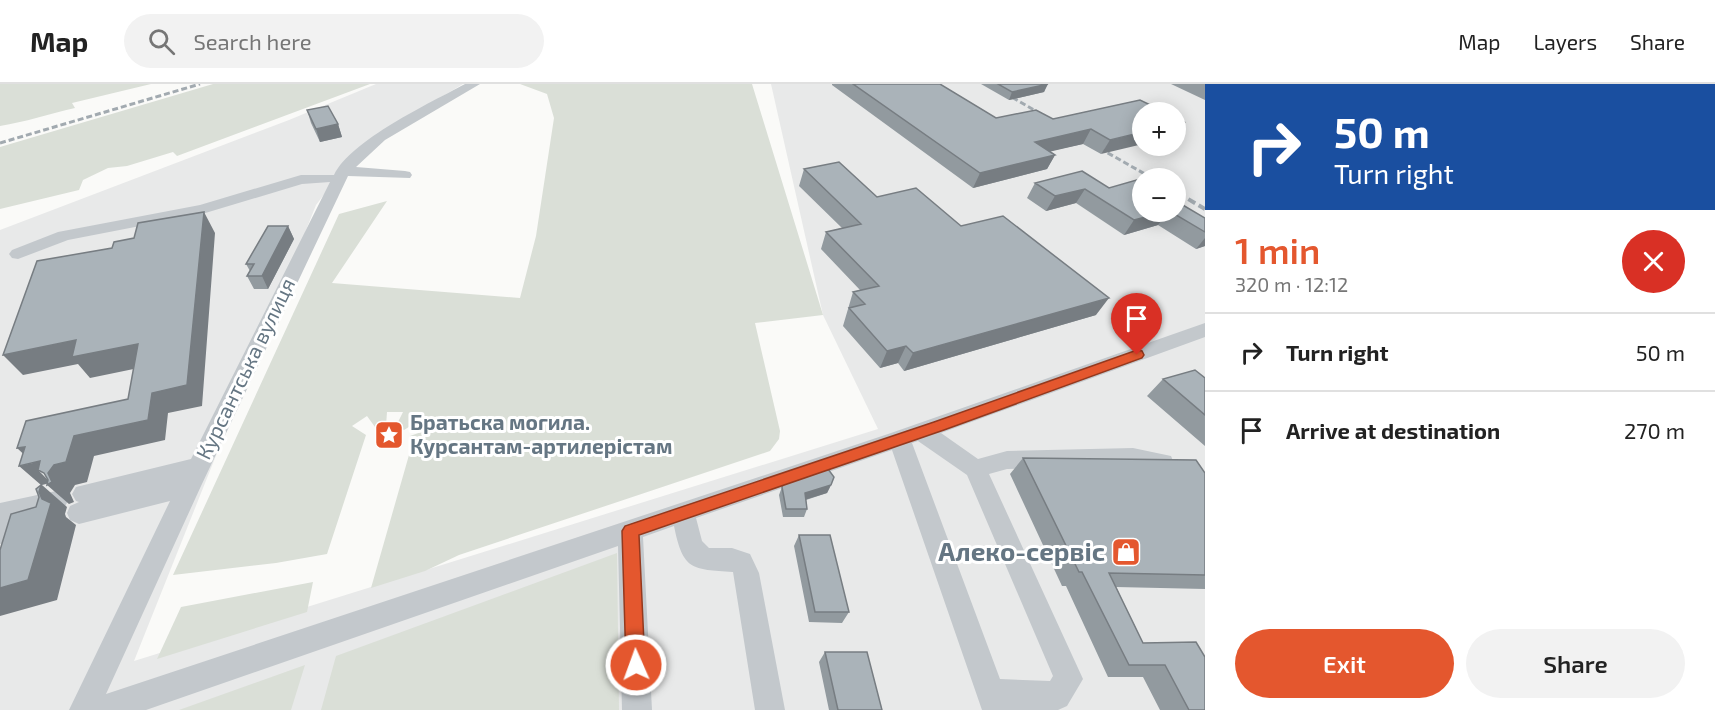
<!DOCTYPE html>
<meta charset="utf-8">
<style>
:root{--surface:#fff;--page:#f2f2f2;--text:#222;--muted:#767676;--line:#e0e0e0;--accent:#e4572e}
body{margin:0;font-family:"Exo 2",sans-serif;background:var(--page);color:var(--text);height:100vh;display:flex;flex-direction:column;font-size:22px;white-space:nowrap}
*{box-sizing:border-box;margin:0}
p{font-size:20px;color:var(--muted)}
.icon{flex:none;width:33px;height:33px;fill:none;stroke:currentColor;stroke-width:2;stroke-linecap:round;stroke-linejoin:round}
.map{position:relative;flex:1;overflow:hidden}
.drawer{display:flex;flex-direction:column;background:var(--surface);width:510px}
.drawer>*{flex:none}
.banner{background:#1a4fa0;color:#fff;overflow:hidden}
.tools{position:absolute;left:1132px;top:18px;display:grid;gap:12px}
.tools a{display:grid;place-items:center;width:54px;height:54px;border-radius:50%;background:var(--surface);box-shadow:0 3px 15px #0003;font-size:30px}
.pin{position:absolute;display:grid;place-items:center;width:51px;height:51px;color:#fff;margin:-62px -26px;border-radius:50% 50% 50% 0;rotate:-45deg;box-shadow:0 0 6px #0007}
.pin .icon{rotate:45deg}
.me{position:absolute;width:66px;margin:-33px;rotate:358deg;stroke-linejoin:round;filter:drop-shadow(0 0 4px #0008)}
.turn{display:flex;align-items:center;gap:21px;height:126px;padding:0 30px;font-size:27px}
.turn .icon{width:78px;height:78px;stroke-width:2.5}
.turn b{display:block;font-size:42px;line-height:51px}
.round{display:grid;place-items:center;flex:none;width:63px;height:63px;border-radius:32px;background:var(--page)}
.headline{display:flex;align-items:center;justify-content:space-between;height:102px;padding:0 30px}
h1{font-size:36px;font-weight:600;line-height:45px;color:var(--accent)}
.cta{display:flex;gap:12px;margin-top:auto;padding:12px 30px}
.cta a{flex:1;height:69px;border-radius:36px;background:var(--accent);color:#fff;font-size:24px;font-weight:600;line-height:69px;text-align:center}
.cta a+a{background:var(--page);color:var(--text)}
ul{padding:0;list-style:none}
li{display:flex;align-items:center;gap:18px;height:78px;padding:0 30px;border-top:2px solid var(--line)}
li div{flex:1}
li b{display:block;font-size:22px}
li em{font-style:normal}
header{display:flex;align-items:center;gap:36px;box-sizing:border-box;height:84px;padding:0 30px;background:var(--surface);border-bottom:2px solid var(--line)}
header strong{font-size:28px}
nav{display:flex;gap:33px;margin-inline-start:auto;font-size:21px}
.search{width:420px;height:54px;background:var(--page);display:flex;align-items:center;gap:15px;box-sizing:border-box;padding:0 21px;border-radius:33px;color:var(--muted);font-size:22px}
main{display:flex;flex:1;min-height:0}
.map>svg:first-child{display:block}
.built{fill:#e8e9e9;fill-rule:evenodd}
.green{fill:#dadfd7}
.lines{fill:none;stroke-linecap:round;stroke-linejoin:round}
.minor{fill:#c3c8cc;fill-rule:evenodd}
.rail-far1{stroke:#a2aab0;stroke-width:3;stroke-dasharray:6 3;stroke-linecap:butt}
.rail{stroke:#a2aab0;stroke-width:4;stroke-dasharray:8 4;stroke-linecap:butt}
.wall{fill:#929a9f}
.shaded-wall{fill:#777d82;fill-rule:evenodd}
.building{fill:#aab3b9;stroke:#777d82;stroke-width:1.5}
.route{fill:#e4572e;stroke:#94391e;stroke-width:1.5}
.labels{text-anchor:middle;stroke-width:6;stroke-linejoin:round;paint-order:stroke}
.street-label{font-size:21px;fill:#657683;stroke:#fff}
.poi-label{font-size:21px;font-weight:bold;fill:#657683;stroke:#fff;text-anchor:start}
.near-poi-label{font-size:26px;font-weight:bold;fill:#657683;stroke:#fff;text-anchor:end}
</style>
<header>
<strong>Map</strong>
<div class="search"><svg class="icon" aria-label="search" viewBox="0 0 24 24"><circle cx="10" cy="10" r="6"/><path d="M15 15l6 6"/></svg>Search here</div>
<nav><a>Map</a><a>Layers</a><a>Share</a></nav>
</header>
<main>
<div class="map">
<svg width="1205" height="626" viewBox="0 0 1205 626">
<rect width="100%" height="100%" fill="#fafaf8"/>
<path class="built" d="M376,0H463L362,61L316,121L134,577L878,345L823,231L771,0H1205V626H0V146L289,36ZM1143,28H1176V62H1143ZM1143,94H1176V128H1143Z"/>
<path class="green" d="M0,0H151L72,19L75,24C49,30 25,38 0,42Z
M213,0H370L177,72L173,68L127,82L108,84L83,96L79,106L0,125V63Z
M520,0H752L823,231L755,239L780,347L779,355L770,367L459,471L425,487L371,504L411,364L410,352L427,346L420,336L404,346L396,342L403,328H387L386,342L375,343L367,332L352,342L366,351L327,470L276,479L173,491L339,130L387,117L332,199L520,214L536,152L554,34L547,10Z
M617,469L619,626H321L336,572Z
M313,498L307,528L157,575L181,523Z
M305,581L291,626H179Z"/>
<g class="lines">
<path class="minor" d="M465,0H480L385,56L356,83L405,87L410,88L412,91L410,94L348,92L201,402L106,610L891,349L1205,239V253L941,349L978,375L1007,367L1133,364L1171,372L1174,379L1171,386L1163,388L1133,382L1007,385L989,390L1083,595L1067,622L1058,626H982L892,366L696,434L702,457L709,464H732L750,470L759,489L785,626H755L733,488C692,485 683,487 674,442L643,453L652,626H622L618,462L146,626H69L170,417L79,440L70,436L67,429L70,422L79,418L76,417L72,410L76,403L191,375L330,98L302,100L202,130L68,156L18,175L12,174L9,170L12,166L58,148L200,121L301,91H334C351,56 430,19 465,0ZM918,357L967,391L1053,592L1050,597L1000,595L912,359Z
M56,407L64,410L68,417L64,424L37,432L42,433L45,441L42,449L0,460V419Z"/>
<path class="rail-far1" d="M989,0L1048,34
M0,59L200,0
M1092,60L1152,94
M1176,108L1180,111"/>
<path class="rail" d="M1178,109L1205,125"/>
</g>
<path class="wall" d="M832,0H940L996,34L1053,35L1140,16L1101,70L1083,60L1050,67L1055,71L1047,85L973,104L832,1Z
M981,0H1047L1044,8L1009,16Z
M1171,0H1205V16Z
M307,26L338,40L342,53L320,58L311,39Z
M804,85L877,113L961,142L1096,231L904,287L898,279L880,284L843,242L853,208L860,206L821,165L826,148L842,144L799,102Z
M1035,99L1109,104L1143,128H1176L1205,134V162L1196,165L1158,141L1124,151L1076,119L1046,127L1027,114Z
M288,142L294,155L268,205H254L247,192L250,187L246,180Z
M1205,294V362L1147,312L1163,295Z
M1023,374L1205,389V505L1116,503L1143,559L1196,558L1205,626H1160L1143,593H1108L1066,502H1062L1010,390Z
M831,401L827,409L806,416L807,425L804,433H783L779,411L782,403Z
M799,451L849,528L842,539L809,538L794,462Z
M825,568L882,626H829L819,578Z"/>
<path class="shaded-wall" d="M1048,0L1044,8L1009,16L1012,8Z
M1184,38L1176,50V40Z
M338,40L342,53L320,58L316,45Z
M1091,45L1083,60L1027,73L1035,58Z
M1143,48V60L1101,70L1110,56Z
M1055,71L1047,85L973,104L980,89Z
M1085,105L1076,119L1046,127L1055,112Z
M204,128L215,149L202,322L168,329L165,356L94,372L87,398L75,401L70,409L74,418L69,420L47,401L50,399L42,401L67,423L65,430L66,433L76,441L57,516L0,532V504L42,415L39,408L41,401L19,382L33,379L17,364L74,352L152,309ZM38,386L44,389L51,399Z
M1165,128H1168L1158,141L1124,151L1134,136Z
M288,142L294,155L268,205L262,192Z
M1205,154V162L1196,165Z
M1109,214L1096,231L904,287L913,269Z
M76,256L138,260L153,281L90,294L78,280L23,291L3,271Z
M906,262L898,279L880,284L887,267Z
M831,401L827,409L801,417L805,409Z"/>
<path class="building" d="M853,0H940L996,34L1036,26L1053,35L1140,16L1165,28H1143V48L1110,56L1091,45L1035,58L1055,71L980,89Z
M998,0H1048L1012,8Z
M328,22L338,40L316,45L307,26Z
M1176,34L1184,38L1176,40Z
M839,78L877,113L916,104L961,142L1003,132L1109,214L913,269L906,262L887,267L849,224L865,220L853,208L879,202L826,148L861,140L804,85Z
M1082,87L1109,104L1140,95L1143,97V128H1165L1134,136L1085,105L1055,112L1035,99Z
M1176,117L1205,134V148L1171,128H1176Z
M204,128L187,301L152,309L148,336L74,352L66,378L54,381L48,389L52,398L47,401L48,396L44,389L38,386L40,377L19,382L25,363L17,364L26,337L128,315L138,260L72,273L76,256L3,271L37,177L112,164L114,158L134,154L138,139Z
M268,142H288L262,192H247L254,180H246Z
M1195,286L1205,294V331L1163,295Z
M1023,374L1196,376L1205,389V491L1109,489L1143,559L1196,558L1205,573V626H1189L1165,581H1129L1082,488H1079Z
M828,385L834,393L831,401L805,409L807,425H786L782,403L784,399Z
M41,401L39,408L42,415L51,419L28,496L0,504V466L11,430L36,423L39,413L36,405Z
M799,451H830L849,528H815Z
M825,568H867L882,626H838Z"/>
<path class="route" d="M1137,266L1142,267L1144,271L1142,274L944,346L639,451L645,581L642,588L636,590L629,588L626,581L622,447L625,442L934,338Z"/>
<defs>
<g id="sight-square" transform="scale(1.5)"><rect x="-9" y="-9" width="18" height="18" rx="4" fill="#e4572e" stroke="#fff"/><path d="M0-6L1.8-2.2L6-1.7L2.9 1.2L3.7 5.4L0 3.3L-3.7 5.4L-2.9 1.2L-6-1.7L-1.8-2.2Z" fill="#fff"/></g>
<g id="shop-square" transform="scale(1.5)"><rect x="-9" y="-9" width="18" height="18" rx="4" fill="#e4572e" stroke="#fff"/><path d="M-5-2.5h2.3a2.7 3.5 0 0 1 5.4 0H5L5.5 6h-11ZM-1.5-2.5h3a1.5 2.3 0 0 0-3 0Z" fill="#fff"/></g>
</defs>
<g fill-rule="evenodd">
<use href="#sight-square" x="389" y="351"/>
<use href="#shop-square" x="1126" y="468"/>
</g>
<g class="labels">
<g class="street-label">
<text transform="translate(246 285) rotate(-64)" y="7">Курсантська вулиця</text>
</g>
<g class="poi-label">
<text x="410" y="346">Братьска могила.<tspan x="410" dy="24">Курсантам-артилерістам</tspan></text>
</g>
<g class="near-poi-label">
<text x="1105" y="477">Алеко-сервіс</text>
</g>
</g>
</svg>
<div class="tools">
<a>+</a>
<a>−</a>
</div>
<div class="pin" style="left:1137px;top:271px;background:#d93025"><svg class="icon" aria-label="arrive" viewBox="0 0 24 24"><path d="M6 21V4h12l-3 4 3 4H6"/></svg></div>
<svg class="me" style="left:636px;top:581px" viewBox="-20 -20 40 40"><circle r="17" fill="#e4572e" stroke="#fff" stroke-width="3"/><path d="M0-11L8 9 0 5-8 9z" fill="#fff"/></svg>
</div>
<section class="drawer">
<div class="banner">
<div class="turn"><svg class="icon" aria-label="right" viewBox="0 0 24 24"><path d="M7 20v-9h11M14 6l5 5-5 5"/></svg><div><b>50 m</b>Turn right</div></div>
</div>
<div class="headline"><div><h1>1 min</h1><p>320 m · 12:12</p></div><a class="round" style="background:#d93025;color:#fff"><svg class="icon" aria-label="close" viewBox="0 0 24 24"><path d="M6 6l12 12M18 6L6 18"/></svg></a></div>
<ul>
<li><svg class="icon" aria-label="right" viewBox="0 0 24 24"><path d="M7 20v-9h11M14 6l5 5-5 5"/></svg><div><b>Turn right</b></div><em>50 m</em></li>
<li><svg class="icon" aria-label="arrive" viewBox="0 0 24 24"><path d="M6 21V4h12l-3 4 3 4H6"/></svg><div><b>Arrive at destination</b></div><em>270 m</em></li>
</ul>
<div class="cta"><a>Exit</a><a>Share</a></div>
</section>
</main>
